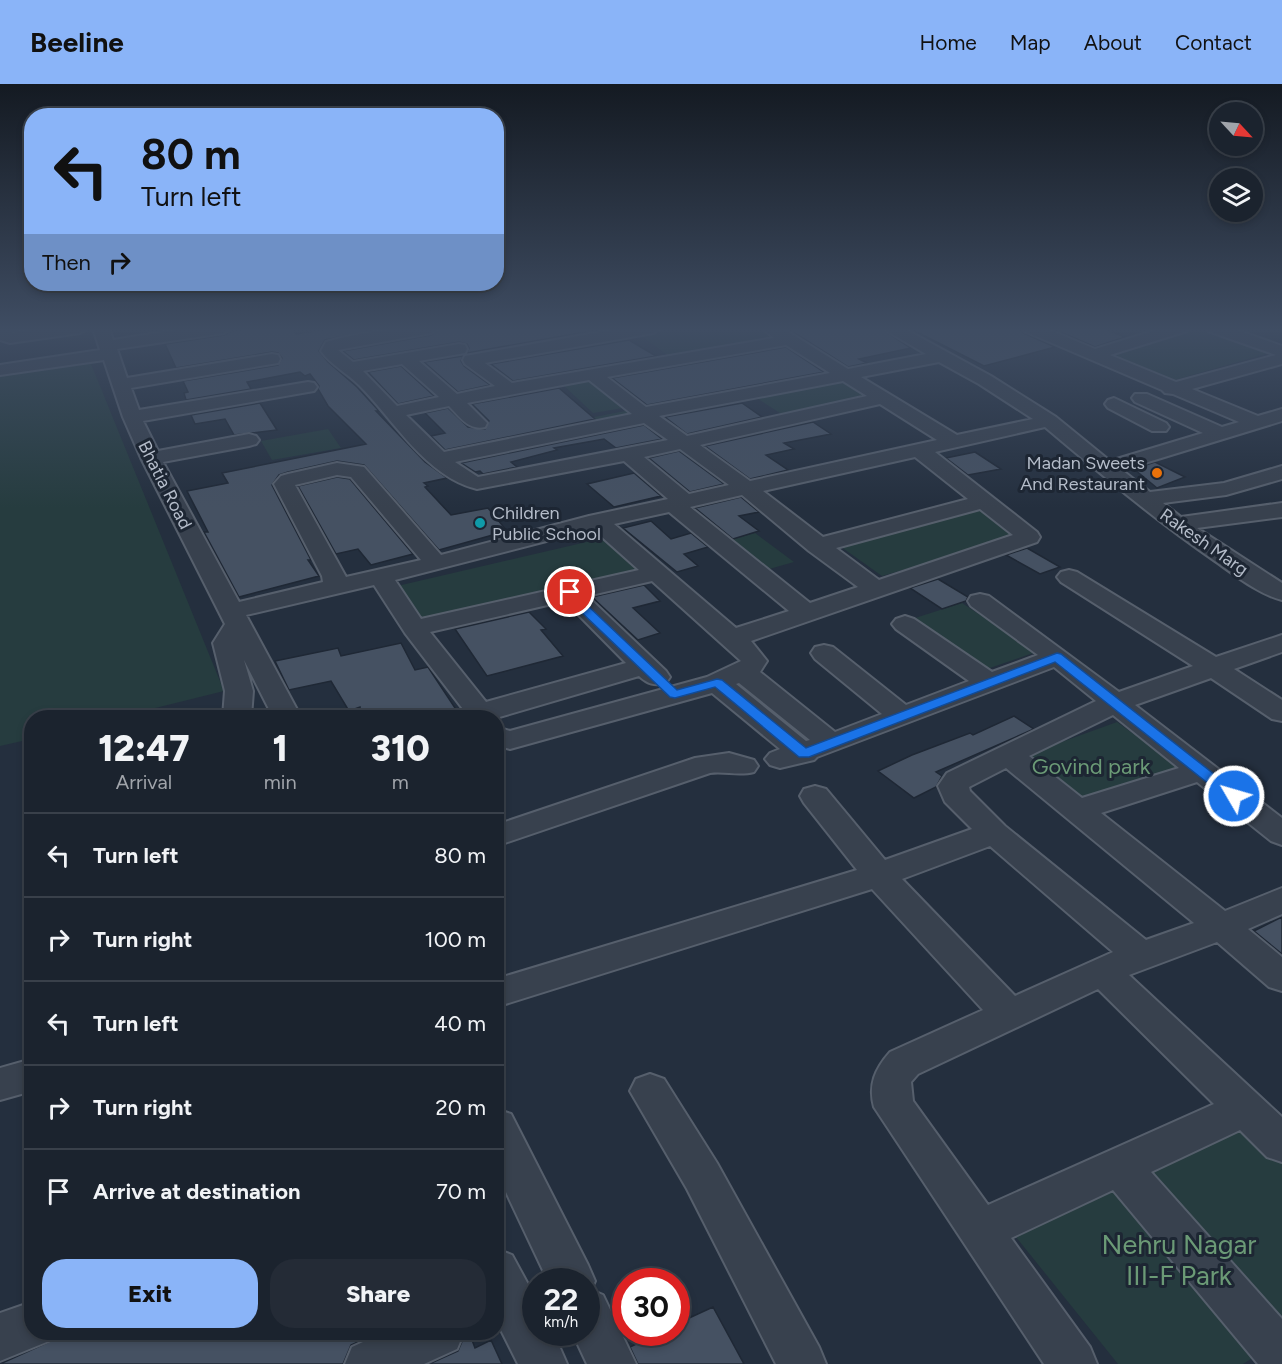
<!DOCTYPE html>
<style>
:root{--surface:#1b232e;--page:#242b36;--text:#f1f3f6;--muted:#a0a4aa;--line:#39404a;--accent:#8ab4f8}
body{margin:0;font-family:Figtree,sans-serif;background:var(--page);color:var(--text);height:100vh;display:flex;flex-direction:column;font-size:22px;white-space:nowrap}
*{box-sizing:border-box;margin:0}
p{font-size:20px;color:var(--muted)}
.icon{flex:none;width:33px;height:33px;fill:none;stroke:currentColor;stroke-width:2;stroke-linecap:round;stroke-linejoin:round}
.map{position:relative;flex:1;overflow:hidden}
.details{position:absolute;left:24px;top:626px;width:480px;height:630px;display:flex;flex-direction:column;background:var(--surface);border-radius:24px;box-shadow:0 3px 9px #0003,0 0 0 2px var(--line)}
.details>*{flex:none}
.guide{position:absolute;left:24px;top:24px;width:480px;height:183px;border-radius:24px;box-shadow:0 3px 9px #0003,0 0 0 2px var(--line);background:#8ab4f8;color:#111;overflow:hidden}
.needle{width:39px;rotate:116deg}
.tools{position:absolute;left:1209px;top:18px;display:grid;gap:12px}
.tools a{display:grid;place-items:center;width:54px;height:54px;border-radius:50%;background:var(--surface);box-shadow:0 3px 9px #0003,0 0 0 2px var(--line);font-size:30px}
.speed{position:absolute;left:522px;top:1184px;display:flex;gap:12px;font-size:30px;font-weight:700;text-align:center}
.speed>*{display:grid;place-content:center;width:78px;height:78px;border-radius:50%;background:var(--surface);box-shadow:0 3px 9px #0003,0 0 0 2px var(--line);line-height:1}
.speed small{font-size:15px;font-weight:400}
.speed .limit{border:9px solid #d22;background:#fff;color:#111}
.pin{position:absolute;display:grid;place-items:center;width:51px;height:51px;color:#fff;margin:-26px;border:3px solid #fff;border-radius:50%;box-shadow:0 2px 6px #0007}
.me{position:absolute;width:66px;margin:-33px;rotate:308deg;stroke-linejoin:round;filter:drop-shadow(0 0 4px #0008)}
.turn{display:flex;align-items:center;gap:21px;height:126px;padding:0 18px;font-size:27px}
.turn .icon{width:78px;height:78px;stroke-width:2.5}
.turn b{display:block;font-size:42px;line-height:51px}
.then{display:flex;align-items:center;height:57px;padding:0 18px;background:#0003;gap:12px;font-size:22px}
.eta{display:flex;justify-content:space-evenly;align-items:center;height:102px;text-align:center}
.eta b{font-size:36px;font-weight:800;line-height:42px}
.cta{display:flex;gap:12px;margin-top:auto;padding:12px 18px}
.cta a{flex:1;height:69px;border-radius:24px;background:var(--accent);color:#111;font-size:24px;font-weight:800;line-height:69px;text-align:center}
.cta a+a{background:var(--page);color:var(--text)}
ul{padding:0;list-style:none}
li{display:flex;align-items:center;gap:18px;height:84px;padding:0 18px;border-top:2px solid var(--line)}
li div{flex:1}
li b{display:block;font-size:22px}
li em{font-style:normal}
header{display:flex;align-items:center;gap:36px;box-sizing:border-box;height:84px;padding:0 30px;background:var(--accent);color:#111}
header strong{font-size:28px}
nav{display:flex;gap:33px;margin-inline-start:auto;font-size:21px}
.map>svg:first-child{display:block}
.green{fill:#263c3f}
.building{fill:#455162;stroke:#1f2835;stroke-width:1.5}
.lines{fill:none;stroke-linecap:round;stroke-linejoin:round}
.minor-casing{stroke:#565f6c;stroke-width:4}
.minor{fill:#38414e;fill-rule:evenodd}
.route{fill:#1a73e8;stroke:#114b97;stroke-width:1.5}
.food-dot{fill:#e8710a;stroke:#1d2633;stroke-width:2}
.culture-dot{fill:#0f9aa8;stroke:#1d2633;stroke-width:2}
.labels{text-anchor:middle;stroke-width:6;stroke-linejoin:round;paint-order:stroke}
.far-poi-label{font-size:18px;fill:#b4bcc9;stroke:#1d2633;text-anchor:end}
.far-street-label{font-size:18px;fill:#b4bcc9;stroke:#1d2633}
.park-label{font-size:22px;fill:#6b9a76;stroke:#1d2633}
.near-park-label{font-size:27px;fill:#6b9a76;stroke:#1d2633}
</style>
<header>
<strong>Beeline</strong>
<nav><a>Home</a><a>Map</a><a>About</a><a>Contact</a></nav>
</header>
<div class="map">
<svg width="1282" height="1280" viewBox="0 0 1282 1280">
<rect width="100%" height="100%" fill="#242f3e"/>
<path class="green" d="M689,244H756L777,257L673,275L641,252Z
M1196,245L1269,269L1171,297L1099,270Z
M89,275L224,607L119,633H32L31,655L0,662V287Z
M591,295L623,324L593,329L562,300Z
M845,295L875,313L783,331L755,313Z
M630,326L640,334L447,373L436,364Z
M328,345L341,364L272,376L261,357Z
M976,422L1024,451L882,492L837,460Z
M755,449L794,478L762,487L724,458Z
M608,453L642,485L419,540L393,503Z
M962,519L1036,568L984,586L912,535Z
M1117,638L1179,683L1083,720L1023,672Z
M1242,1026L1282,1064V1255L1243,1280H1118L1012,1148Z"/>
<path class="building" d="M251,244H291L296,250L334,244H383L325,256L319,267L328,278L357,303L379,327H376L425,378L447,394L424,399L428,402L425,403L451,431L488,424L507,447L439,466L364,381L337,377L288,388L279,391L272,401L311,476H308L319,492L239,513L204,448H208L187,407L228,399L222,389L366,360L328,322L318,305L319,302L310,290L305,292L300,288L247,298L251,305L186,316L184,309L188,308L183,297L278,281L282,274L278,269L272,268L176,284L165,260L224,251L230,248Z
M441,244H607L467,269L469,264L467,260L459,258L354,276L343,267L431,251Z
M787,244H880L911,264L859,275L867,279L848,283Z
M909,244H1020L1023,249L1055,263L984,282Z
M1052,244H1102L1125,253L1095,263Z
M629,256L656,272L513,297L491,280Z
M786,263L824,288L647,321L612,294Z
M463,272L461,277L464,282L490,301L458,308L424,278Z
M401,282L434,312L398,320L368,288Z
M559,304L595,335L445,366L431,352L445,349L425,329L448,324L468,343L485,345L489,337L472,320Z
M260,319L277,346L234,351L225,335L195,340L191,331Z
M742,319L762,333L687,350L665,333Z
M813,338L831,350L784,359L794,365L766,371L788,386L750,395L705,362Z
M644,341L662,355L616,364L604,355L554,364L557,366L511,378L517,383L483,390L480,387L475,388L461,379Z
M679,367L724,400L690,408L649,374Z
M975,368L1001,385L968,391L946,374Z
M1155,378L1185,393L1157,404L1134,385Z
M634,389L661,412L614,423L587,400Z
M337,393L350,395L413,470L371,481L358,465L336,470L298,402Z
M741,413L759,428L739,432L759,447L733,455L695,424Z
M651,437L671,455L691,449L708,463L684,470L698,482L677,488L623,444Z
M1027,464L1060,483L1040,490L1006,471Z
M938,495L968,513L966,517L942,525L910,504Z
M644,501L660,517L633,524L660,549L638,556L592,513Z
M529,528L546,545L541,546L563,572L487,592L455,545Z
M401,559L415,586L428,583L461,633H361L360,623L349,627L331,597L289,606L275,577L338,564L341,572Z
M1014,632L1034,645L936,688L942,692L936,703L914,714L878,687L912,671L970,649L973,651Z
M1282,833V870L1254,847Z
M713,1223L744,1280H638L630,1263L661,1248H676V1240Z
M71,1248H380L351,1261L343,1280H0Z
M466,1248H469L475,1264L491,1256L502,1280H429L458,1267Z"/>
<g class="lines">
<g class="minor-casing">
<path id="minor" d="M0,244H13L12,249L43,244H88L80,249L10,259L0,256Z
M93,244H109L113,256L189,244H232L224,249L117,265L127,294L272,270L278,271L280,275L278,279L272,280L131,304L139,326L308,298L314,299L317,303L314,307L308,308L143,337L158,367L249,350L256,352L259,356L256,360L249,362L163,378L239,518L323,498L322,492L274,400L281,392L288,390L337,379L364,383L441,471L589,432L668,415L624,377L477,405C426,393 394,336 359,301C347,289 331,281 321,267L326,258C363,247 400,244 439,244L431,249L338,266L353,278L459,260L465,261L467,265L465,269L419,277L457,310L495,302L465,280L463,276L465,272L623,244H661L653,249L485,279L512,299L774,254L762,244H782L848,285L926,270L882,244H903L991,292L1056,333L1110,377L1203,349L1135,318L1132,314L1135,310H1147L1222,343L1239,338L1173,310L1165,309L1162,306L1024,247L1022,244H1045L1095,265L1163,244H1189L1187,247L1110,271L1176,298L1276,271L1208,247L1206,244H1231L1282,262V280L1192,305L1258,332L1282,325V337L1122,386L1150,408L1224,399L1282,382V395L1226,411L1163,419L1181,433L1282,419V433L1197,444L1282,499V516C1258,510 1235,491 1215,477C1155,436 1101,390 1045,343L935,368L1037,448L1040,453L1037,458L751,557L767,577L760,588L835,648L882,630L815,575L811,569L815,563L824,561L833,563L906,621L969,597L896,545L892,540L896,535L905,532L914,535L992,588L1038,571L971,522L968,517L971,512L980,510L989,512L1119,608L1193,582L1061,498L1057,493L1061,488L1069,486L1077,488L1216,573L1282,551V568L1234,585L1282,616V637L1272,635L1211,594L1135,621L1282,734V761L1271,757L1197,698L1101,729L1225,827L1282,804V830L1248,845L1282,873V907L1269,903L1217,858L1129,891L1282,1033V1078L1267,1073L1240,1046L1151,1088L1282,1235V1280H1258L1113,1106L1011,1154L1090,1263L1097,1280H1044L874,1023C868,1001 875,985 890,968L983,926L872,805L496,923V895L857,786L804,719L800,712L804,705L815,702L826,705L885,776L972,745L945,718L938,702L947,689L1096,617L1054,583L817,673L814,676L780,684L770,681L765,675L770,669L780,665L712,609L510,665L496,661V643L510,647L707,593L741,577L652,497L587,512L666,587L670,593L666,599C654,602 648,600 639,592L496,634L469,633L405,549L374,501L246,531L301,633H273L244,576L253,607L251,633H223L225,607L213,559L225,540L141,374L123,333L104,276L0,291V281L100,266ZM786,261L830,289L646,323L607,293ZM939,278L979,300L1033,335L957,351L861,293ZM402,280L439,313L397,322L363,287ZM589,296L632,330L444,368L406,331L449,322C459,332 469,347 485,343L487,339L467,319ZM843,297L867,312L687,352L659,332ZM880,320L937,356L750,397L700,361ZM644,339L668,356L478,393L455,378ZM680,365L729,401L689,410L644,373ZM915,373L968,415L823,453L763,407ZM337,391L351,393L421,476L346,493L295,401ZM742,411L809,467L858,503L810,519L690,423ZM980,425L1013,451L879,496L836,464ZM669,428L789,527L736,544L614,440ZM593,445L639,486L421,535L395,496ZM565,517L626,579L486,618L430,548ZM739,599L810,656L806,657L736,600ZM1113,631L1179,684L1082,714L1029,672ZM1006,684L1194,839L1146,856L1005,742L970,707L969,703ZM990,762L1113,868L1015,912L902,795ZM1098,905L1214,1020L988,1121L913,1017L911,998L918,990Z
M1114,314L1166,339L1169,343L1166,347H1152L1108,324L1105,320L1108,316Z
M729,669L754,676L758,682L754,688C739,692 725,687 710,689L496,762V741L695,674Z
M32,975V1007L0,1016V984Z
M650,990L664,995L717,1079L819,1263L826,1280H776L687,1105L630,1007L636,995Z
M496,1025L511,1030L588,1181L595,1197L591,1206L603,1211L636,1280H587L572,1248H586V1197H548L496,1087Z
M496,1165L512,1171L536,1215V1248H553L567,1280H518L496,1236Z
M32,1218V1248H53L49,1257L0,1277V1229Z
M385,1248H464L457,1265L424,1280H345L352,1263Z"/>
</g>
<use href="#minor" class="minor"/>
</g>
<linearGradient id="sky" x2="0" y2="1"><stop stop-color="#141a22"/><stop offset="0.58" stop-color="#3f4d63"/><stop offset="1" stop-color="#3f4d63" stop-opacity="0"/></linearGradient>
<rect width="1282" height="424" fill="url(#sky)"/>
<path class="route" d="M570,505L574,506L587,521L677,606L717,595L722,596L806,664L1057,569L1061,570L1242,712L1239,716H1229L1055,578L809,673H799L715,603L675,614L670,613L579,526L564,508Z"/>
<circle class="food-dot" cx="1157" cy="389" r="6"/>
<circle class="culture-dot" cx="480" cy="439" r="6"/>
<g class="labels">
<g class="far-poi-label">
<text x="1145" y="385">Madan Sweets<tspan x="1145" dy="21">And Restaurant</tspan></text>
<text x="492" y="435" text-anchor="start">Children<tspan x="492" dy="21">Public School</tspan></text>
</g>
<g class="far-street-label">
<text transform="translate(165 401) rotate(63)" y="6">Bhatia Road</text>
<text transform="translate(1204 458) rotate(35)" y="6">Rakesh Marg</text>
</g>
<g class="park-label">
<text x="1091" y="690">Govind park</text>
</g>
<g class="near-park-label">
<text x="1179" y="1170">Nehru Nagar<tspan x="1179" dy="31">III-F Park</tspan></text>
</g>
</g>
</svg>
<div class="tools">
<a><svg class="needle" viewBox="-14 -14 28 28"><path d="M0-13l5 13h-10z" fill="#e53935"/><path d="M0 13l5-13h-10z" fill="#a0a4aa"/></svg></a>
<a><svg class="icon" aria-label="layers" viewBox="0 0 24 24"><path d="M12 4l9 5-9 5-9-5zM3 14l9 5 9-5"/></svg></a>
</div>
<div class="speed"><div>22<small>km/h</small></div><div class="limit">30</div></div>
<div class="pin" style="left:570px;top:508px;background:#d93025"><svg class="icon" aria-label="arrive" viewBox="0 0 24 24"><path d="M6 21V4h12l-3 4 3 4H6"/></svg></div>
<svg class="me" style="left:1234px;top:712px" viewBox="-20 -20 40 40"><circle r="17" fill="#1a73e8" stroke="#fff" stroke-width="3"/><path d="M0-11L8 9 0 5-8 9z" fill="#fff"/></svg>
<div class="guide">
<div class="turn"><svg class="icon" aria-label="left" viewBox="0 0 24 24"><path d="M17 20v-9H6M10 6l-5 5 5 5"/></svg><div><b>80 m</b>Turn left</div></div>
<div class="then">Then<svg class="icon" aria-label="right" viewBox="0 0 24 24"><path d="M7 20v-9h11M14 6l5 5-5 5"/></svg></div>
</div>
<section class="details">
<div class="eta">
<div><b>12:47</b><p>Arrival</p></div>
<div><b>1</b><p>min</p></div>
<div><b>310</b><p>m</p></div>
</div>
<ul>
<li><svg class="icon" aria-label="left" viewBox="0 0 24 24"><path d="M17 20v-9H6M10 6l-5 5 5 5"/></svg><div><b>Turn left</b></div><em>80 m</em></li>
<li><svg class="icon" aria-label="right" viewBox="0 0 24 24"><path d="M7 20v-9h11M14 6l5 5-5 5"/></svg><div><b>Turn right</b></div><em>100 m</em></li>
<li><svg class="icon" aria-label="left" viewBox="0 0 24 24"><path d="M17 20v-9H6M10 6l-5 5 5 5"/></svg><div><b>Turn left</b></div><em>40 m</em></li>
<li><svg class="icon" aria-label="right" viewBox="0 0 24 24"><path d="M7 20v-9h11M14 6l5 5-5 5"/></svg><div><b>Turn right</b></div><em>20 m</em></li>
<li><svg class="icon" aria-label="arrive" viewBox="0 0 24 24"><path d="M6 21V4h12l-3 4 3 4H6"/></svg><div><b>Arrive at destination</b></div><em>70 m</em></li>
</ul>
<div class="cta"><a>Exit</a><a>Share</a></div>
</section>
</div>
